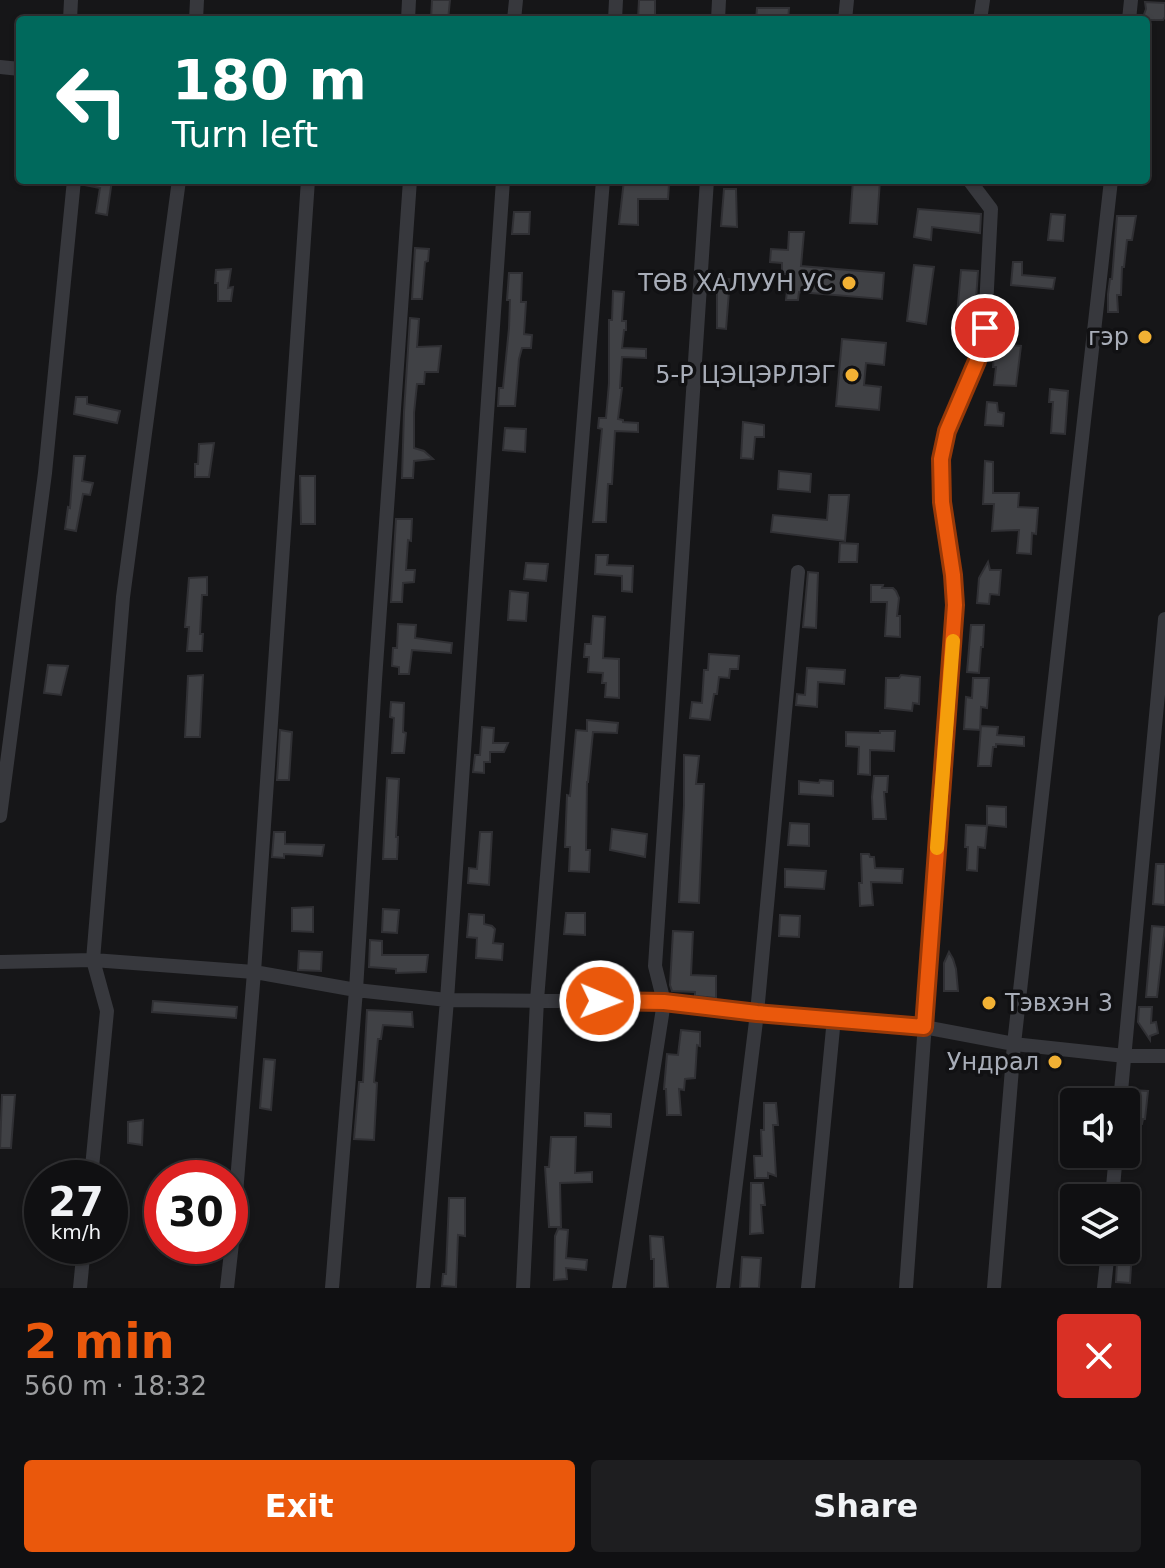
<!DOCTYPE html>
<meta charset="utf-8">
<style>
:root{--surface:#101012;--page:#1e1e20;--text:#f1f3f6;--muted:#9c9d9f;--line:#303032;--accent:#ea580c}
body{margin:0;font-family:"DejaVu Sans",sans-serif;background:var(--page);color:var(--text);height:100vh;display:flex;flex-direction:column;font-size:30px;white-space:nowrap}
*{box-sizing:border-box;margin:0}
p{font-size:26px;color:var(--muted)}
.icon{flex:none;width:44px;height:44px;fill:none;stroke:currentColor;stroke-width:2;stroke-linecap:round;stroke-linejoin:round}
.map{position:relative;height:1288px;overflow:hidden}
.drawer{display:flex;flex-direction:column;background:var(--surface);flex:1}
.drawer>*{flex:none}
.guide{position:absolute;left:16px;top:16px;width:1134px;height:168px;border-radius:8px;box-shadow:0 2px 6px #0004,0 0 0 2px var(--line);background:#00695c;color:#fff;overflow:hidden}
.controls{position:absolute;left:1060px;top:1088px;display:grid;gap:16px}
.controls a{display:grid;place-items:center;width:80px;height:80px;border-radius:8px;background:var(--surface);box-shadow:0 2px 6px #0004,0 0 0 2px var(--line);font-size:40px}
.speed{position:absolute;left:24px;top:1160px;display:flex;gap:16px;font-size:40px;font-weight:700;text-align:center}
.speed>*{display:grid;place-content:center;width:104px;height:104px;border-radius:50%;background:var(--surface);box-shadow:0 2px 6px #0004,0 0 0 2px var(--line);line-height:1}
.speed small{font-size:20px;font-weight:400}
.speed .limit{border:12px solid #d22;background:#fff;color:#111}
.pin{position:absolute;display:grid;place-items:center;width:68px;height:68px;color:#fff;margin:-34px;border:4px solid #fff;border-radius:50%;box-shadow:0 2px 8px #0007}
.me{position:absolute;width:88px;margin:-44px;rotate:91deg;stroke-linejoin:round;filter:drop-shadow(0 0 6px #0008)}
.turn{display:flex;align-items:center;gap:28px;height:168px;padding:0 24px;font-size:36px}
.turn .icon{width:104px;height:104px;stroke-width:2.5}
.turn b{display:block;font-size:56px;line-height:68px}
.round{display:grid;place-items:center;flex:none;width:84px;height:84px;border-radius:8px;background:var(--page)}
.head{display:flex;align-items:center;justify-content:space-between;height:136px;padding:0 24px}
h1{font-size:48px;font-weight:700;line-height:60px;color:var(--accent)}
.primary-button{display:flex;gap:16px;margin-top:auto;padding:16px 24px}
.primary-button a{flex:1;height:92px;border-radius:8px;background:var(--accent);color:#fff;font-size:32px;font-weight:700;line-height:92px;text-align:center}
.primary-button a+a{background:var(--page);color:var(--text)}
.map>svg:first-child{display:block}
.building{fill:#404145;stroke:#303034;stroke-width:2}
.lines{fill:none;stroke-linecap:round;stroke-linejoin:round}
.street{stroke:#37383d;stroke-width:14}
.route-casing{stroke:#983908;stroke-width:20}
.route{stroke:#ea580c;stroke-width:14}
.slow{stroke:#f59e0b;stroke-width:14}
.poi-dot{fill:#f2b134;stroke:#111113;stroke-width:3}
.labels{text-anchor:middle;stroke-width:7;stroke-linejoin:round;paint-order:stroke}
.poi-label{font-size:24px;fill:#a8adb8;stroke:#111113;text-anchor:end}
</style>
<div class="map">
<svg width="1165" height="1288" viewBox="0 0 1165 1288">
<rect width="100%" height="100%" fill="#161618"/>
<path class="building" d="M432,0H450L448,20H431Z
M639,0H655V19H638Z
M1145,2L1165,3V17L1163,20H1142L1146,9Z
M757,8H789L788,20H756Z
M84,180H112L107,215L96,213L100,188L84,185Z
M624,180H641L640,183L669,184L668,199H638V225L619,224Z
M853,180H880L877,224L850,223Z
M724,189H736L737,227L721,226Z
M918,209L981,214L980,233L932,227L931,240L914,237Z
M514,212H530L529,234H512Z
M1051,214L1065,215L1063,241L1048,240Z
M1117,216H1136L1132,240H1127L1124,267H1122L1121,295H1117L1118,312H1108V294L1110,279H1112Z
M789,232H804L801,266L884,273L882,299L799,292L798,300H786L789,274H782V263L770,262L771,249L788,250Z
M415,248L429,249L428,261L425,262L422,299H412Z
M1013,262H1022V275L1055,278L1053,289L1011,285Z
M914,265L934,267L926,324L907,321Z
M231,269L228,288L233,287L231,301H218V283H215L216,270Z
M961,270L978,271L974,328L956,326Z
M509,273H522L521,302H526L524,334L532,335L531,348H522L519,359L515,406H498L499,388H503L509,328L510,300H507Z
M717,279H730L726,329L717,328Z
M613,291L624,292L622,321H626V330H624L622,348L646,349V358L622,357L620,388H622L618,419L623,420V422L638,423V432L615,431L612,484H608L606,522H593L602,429L598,428L599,418H606L609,383V320H612Z
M410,318L419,319L417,347L441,346L438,372H425L424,384H417L414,413V448L424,451L433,459L414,461L413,478H402L404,412Z
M842,339L886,343L884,365L866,363L864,385L881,387L879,410L836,406Z
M995,344L1021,346L1016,386L994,385L996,367H993Z
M1050,389L1068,391L1065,434L1051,433L1053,402H1049Z
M76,397H87V404L120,411L117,423L74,414Z
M987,402L997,403L998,412L1004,413L1003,426L985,425Z
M743,422L764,425V437H755L753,459L741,458Z
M505,428L526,429L525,452L503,450Z
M214,443L209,477H195V464H198L199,444Z
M74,456H85L82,481L93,483L90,495L83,494L76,531L65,529L68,507L70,508Z
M985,461L993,462V493H1019L1018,507L1038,508L1036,534L1032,533L1031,554L1017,553L1019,530L992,531L994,504H983Z
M779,471L811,474L810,492L778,489Z
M300,476H315V524H301Z
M829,495H849L845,541L771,532L773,515L827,520Z
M396,519H412L411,541L408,540L406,570H415L414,582L403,583L402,602H391Z
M840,543L858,544L857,562H839Z
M596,555H608L607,565L633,566L632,592L622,591V576L595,574Z
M988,562L990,570H1001L999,595L990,594L989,604L977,603L979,578Z
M526,563L548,564L546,581L524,579Z
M808,572L818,573L816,628L803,627Z
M207,577V595H202L200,634H203L202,651H187L189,627H185L189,578Z
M871,585H883L882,588H893L896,591L899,598L897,616H900V637L885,636L887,602H871Z
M510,591L528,593L526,621L508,620Z
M593,616L605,617L603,658L619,659V698L605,697L606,683H602L603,673L588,672L589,657H584L585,644H591Z
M398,624L416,625L415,638L452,643L451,653L412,650L409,674H399V667L392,666L393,648H397Z
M971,625H984L983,647H981L979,673L967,672Z
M709,654L739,656L738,669H730L729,678L719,677L717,694H714L710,720L690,718L692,702L702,703L704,670H708Z
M48,665L68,666L61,695L44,693Z
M807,668L845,670L844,684L818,682L817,707L796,705L797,694L805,695Z
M203,675L200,737H185L188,676Z
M901,675L920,677L919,704L913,703L912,711L885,708L886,678H899Z
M973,678H989L987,708L981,707L980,730L964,729L966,697L972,698Z
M391,702L404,703L403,732L406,733L404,753H392L394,718L390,717Z
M587,720L618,723L617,733L593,732L588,782H587L586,850H590L589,872L569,871L570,847H565L567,795L570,796L576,730L587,731Z
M981,726L998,727L997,735L1024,737V746L996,744V747H993L991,766H978Z
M482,727L494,728L493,743H508L504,752H490V762H484V773L473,772L475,755H480Z
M280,730L292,732L289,780H277Z
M880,731H895L894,751L870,750V775L858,774L859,747L846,746V732L880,733Z
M684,755L699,756L696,784H704L699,903L679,902L684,805Z
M874,776H888L887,792H884L886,819H873L872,797Z
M387,778L399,779L396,837H398L397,859H383Z
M820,780L833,781V796L799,794V781L819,783Z
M987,806L1006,807V827L987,825Z
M790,823L809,824V846L788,845Z
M966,825L987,826L985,848L978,847L977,871L967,870L968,847H965Z
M612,829L647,834L645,857L610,850Z
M274,832H285V844L324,845L322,856L284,854V858L272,857Z
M480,832H492L489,885L468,883L469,868L477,869Z
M861,854H869L870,857H874L875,868L903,869L902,883L871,882L873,905L860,906L859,883H862Z
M1156,864H1165V905L1153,904Z
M785,869L826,871L824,889L785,887Z
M313,907V932L292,931V908Z
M383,909L399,910L397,933L382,932Z
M566,913H585V935L564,934Z
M469,914L484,915V924L492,926L495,929L493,943L503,944L502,960L476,958L477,938L467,937Z
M780,915L800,916L799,937L779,936Z
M1152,926L1165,927L1157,997H1146Z
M673,931L693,932L691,975L716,976V998L695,996V992L672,991L670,985Z
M370,940L382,941V955H428L426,972L396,973V969L369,967Z
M299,951L322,952L321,971L298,970Z
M949,952L953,959L956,969L958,991H944V963Z
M153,1001L237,1007L236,1018L152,1012Z
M1139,1007H1152L1151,1023L1156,1022L1158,1033L1150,1036V1040L1138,1022Z
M367,1010L412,1012L413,1027L383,1025L381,1039H378L374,1082L377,1083L374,1140L354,1139L359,1082H363Z
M681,1030L700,1032V1046L697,1045L695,1078L685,1079L684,1090L679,1089L681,1115H667L666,1089H664L667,1054L678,1055Z
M264,1059L275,1060L271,1110L260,1108Z
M1131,1090L1148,1091L1145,1119H1143L1142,1124L1127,1122Z
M2,1095H15L11,1148H0Z
M764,1103H776L778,1125H773L776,1176L768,1173V1178H755L754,1156H762L761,1130H764Z
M585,1113L611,1114V1127L585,1126Z
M143,1120L142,1145L128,1143V1122Z
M551,1137H576L575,1173L592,1172V1182L560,1183L561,1227H549L545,1167H549Z
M751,1183H763L765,1205H761L763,1233L750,1234Z
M449,1198H465V1236L458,1235L456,1287L442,1286L443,1274H446Z
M558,1229L568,1230L566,1258L587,1260L586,1270L566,1268L567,1279L554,1280L555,1236Z
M650,1236L663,1237L668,1288H654V1259H651Z
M1121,1250H1132L1130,1283L1116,1282L1117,1262H1120Z
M742,1257L761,1258L759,1288H740Z"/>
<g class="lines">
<path class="street" d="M70,20L71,0
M196,20L197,0
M408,20L409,0
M514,20L516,0
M615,20L616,0
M718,20L719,0
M845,20L847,0
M980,20L983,0
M1129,20L1131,0
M0,67L20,69
M0,816L45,473L74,180
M0,962L93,960L254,972L356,990L447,1000L664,1002L757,1013L924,1027L1014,1044L1125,1056H1165
M1120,1102L1165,619
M91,1178L107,1011L93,960L123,597L179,180
M1112,1198L1116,1154
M80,1288L84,1246
M227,1288L232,1243L254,972L308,180
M332,1288L356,990L375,680L410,180
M423,1288L447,1000L503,180
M523,1288L537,1000L603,180
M619,1288L664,1002L655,966L707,180
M723,1288L757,1013L798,572
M808,1288L834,1018
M906,1288L955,605L953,575L942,502L941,459L947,431L977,361L985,328L991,209L969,180
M994,1288L1014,1044L1111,180
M1104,1288L1108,1250"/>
</g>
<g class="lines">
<g class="route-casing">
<path id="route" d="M600,1001L664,1002L757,1013L924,1027L955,605L953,575L942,502L941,459L947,431L977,361L985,328"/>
</g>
<use href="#route" class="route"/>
<path class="slow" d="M937,848L953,641"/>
</g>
<g class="poi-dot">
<circle cx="849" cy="283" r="8"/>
<circle cx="1145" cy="337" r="8"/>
<circle cx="852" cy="375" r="8"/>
<circle cx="989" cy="1003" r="8"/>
<circle cx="1055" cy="1062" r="8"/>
</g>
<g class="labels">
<g class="poi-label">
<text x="833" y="291">ТӨВ ХАЛУУН УС</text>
<text x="1129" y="345">гэр</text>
<text x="836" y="383">5-Р ЦЭЦЭРЛЭГ</text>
<text x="1005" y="1011" text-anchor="start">Тэвхэн 3</text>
<text x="1039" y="1070">Ундрал</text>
</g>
</g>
</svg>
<div class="controls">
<a><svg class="icon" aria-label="sound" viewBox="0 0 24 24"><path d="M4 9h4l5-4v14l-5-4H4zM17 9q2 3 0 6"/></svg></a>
<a><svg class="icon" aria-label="layers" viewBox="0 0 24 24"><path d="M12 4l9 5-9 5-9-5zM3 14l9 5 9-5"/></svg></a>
</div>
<div class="speed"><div>27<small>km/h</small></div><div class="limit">30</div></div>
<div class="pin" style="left:985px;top:328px;background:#d93025"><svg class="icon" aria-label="arrive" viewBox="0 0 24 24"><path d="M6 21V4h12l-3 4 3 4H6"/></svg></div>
<svg class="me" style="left:600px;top:1001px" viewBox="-20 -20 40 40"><circle r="17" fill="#ea580c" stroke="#fff" stroke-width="3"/><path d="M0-11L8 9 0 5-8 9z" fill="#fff"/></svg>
<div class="guide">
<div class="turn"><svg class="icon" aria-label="left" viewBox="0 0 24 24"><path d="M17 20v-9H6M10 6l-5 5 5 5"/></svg><div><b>180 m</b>Turn left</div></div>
</div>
</div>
<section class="drawer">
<div class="head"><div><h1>2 min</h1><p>560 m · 18:32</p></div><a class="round" style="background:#d93025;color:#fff"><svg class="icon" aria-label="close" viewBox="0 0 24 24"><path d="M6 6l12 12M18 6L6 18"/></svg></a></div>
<div class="primary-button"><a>Exit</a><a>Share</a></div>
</section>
